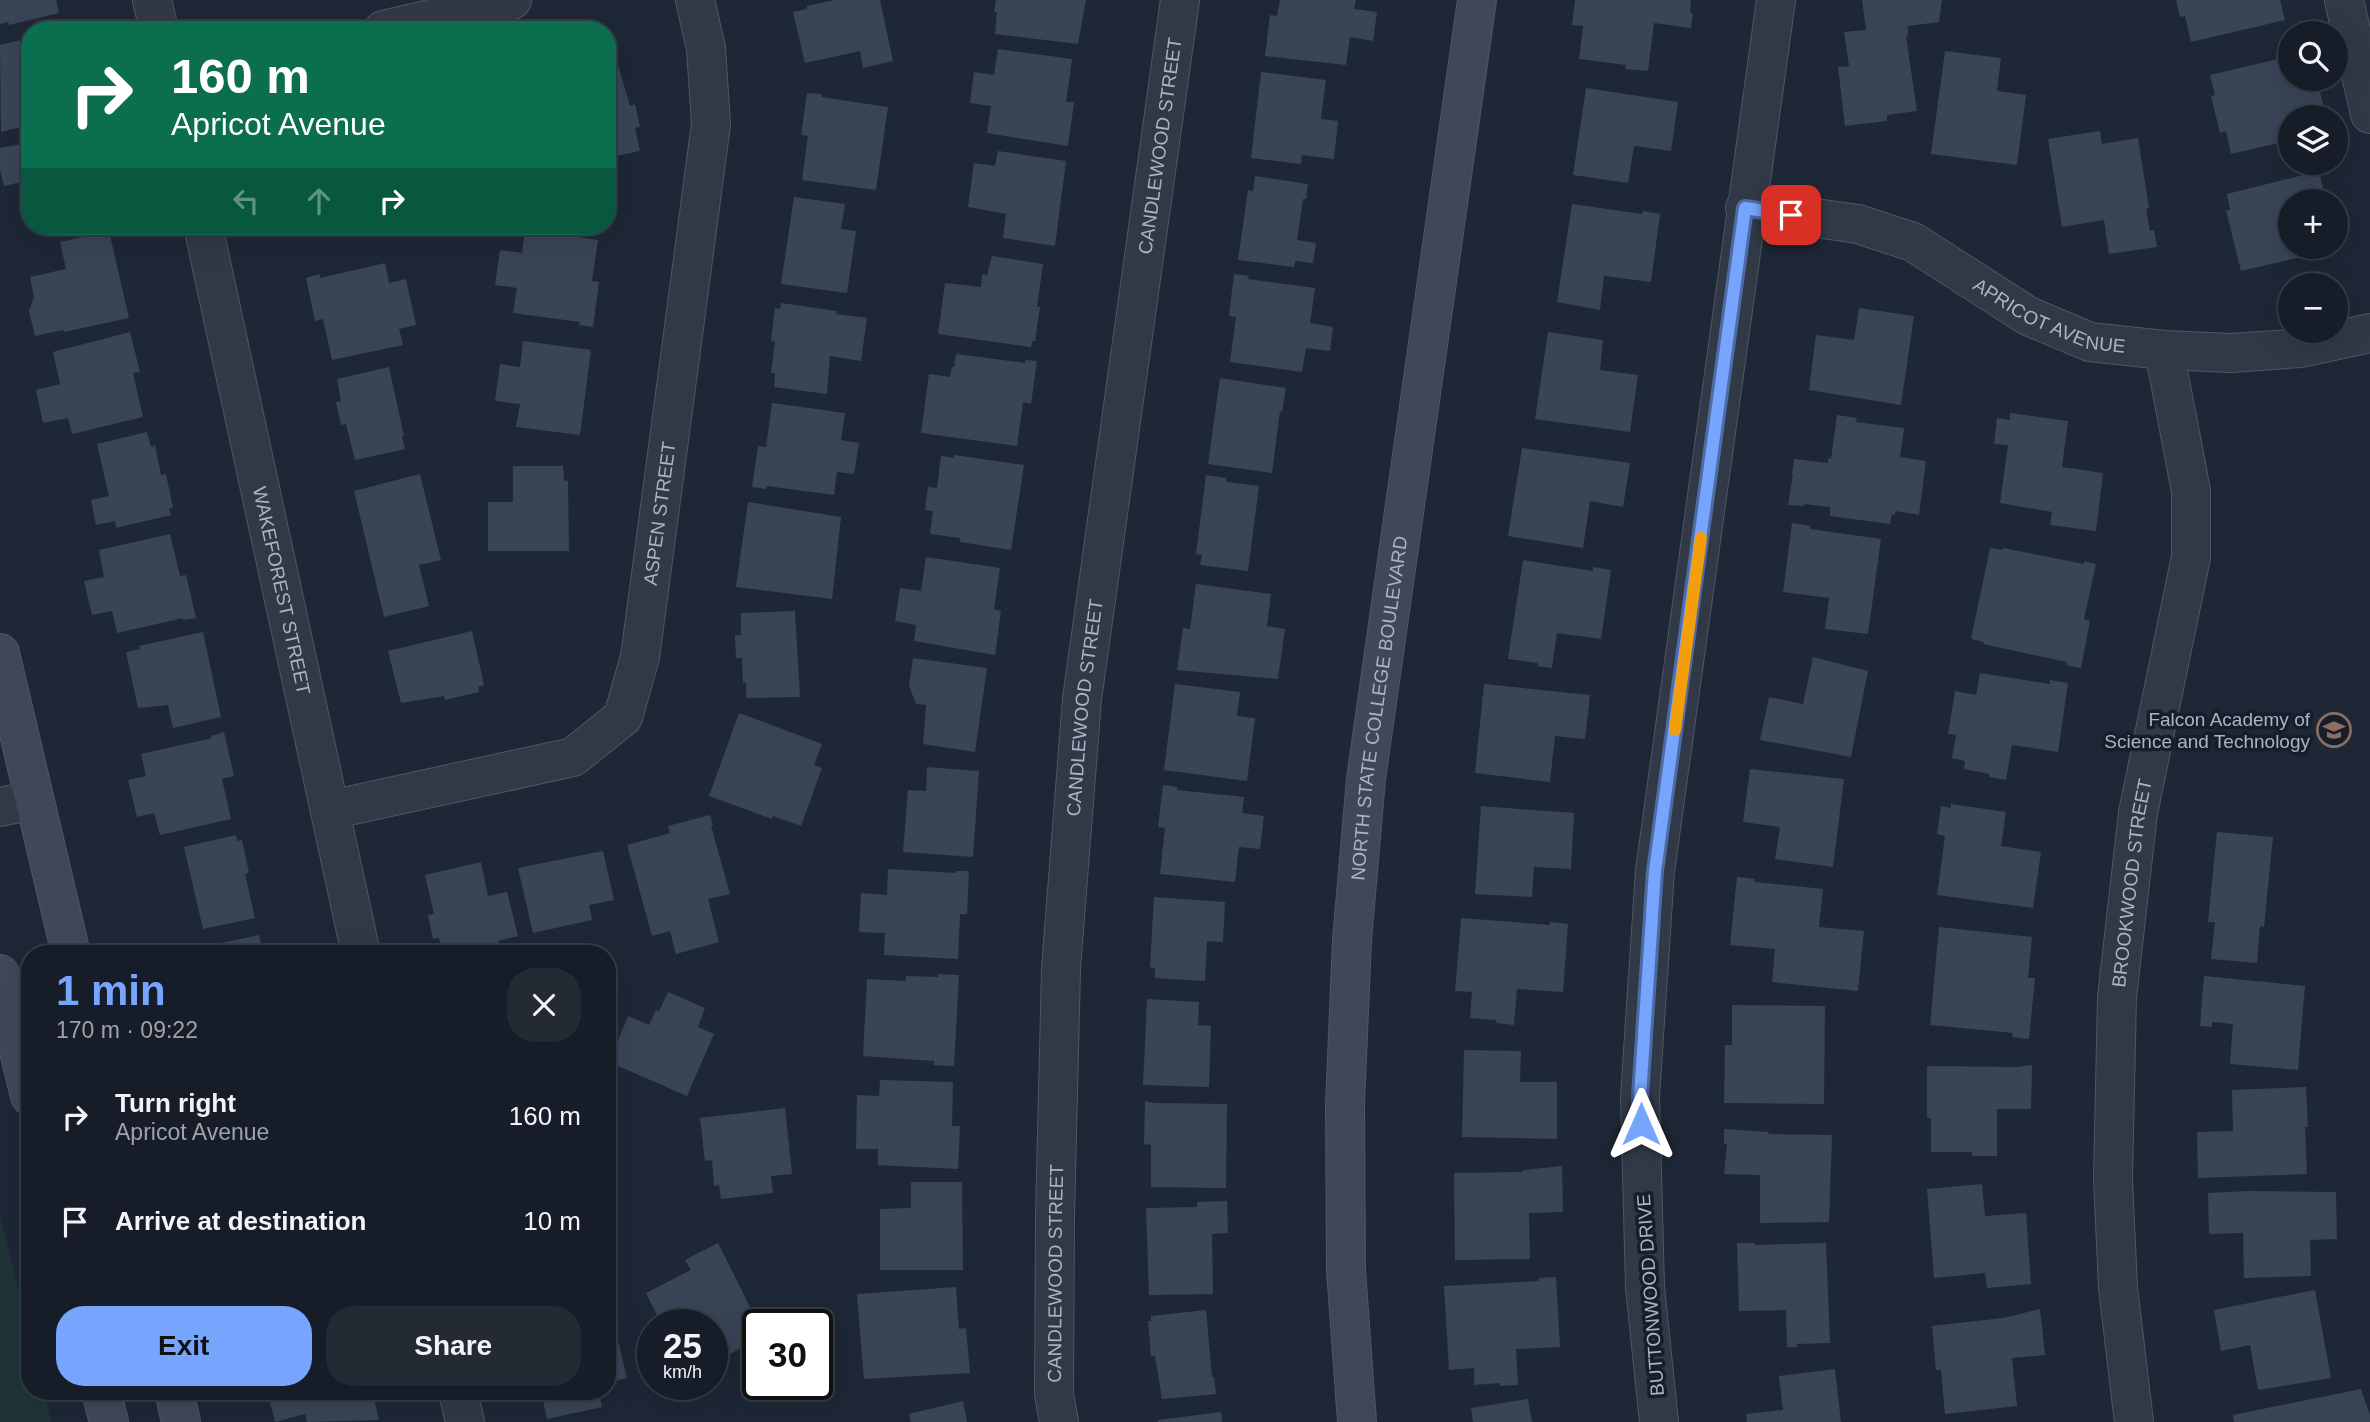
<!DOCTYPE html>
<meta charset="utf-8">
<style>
:root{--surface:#161d28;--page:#232a34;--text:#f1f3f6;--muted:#9ea2a8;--line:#353b45;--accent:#77a5fd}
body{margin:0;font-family:Arial,sans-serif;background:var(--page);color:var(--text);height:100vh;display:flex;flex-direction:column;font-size:26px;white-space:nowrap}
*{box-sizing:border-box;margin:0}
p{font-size:23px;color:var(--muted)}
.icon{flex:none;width:38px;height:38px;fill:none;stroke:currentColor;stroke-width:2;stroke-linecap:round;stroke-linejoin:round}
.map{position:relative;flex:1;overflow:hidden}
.drawer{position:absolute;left:21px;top:945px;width:595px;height:455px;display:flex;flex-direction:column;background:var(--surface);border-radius:28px;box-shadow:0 7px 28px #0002,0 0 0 2px var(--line)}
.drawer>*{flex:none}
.hud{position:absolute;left:21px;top:21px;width:595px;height:214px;border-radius:28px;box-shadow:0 7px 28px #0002,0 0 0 2px var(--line);background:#0b6e4f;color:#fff;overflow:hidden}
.buttons{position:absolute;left:2278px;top:21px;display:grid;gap:14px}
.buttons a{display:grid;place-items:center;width:70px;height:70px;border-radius:50%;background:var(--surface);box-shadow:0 7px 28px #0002,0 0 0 2px var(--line);font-size:35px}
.speed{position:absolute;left:637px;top:1309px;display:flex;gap:14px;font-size:35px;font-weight:700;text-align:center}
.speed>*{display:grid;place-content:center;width:91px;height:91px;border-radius:50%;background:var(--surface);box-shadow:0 7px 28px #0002,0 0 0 2px var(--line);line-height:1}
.speed small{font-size:18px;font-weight:400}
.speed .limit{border:4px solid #111;border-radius:10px;background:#fff;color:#111}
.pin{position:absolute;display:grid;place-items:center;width:60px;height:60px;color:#fff;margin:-30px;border-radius:14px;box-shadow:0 4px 10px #0006}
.me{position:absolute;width:77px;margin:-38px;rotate:0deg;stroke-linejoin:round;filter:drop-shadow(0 0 5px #0008)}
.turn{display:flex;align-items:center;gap:24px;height:147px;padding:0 35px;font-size:32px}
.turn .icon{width:91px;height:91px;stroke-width:2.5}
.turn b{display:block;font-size:49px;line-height:60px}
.lanes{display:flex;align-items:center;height:66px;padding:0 35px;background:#0003;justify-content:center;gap:35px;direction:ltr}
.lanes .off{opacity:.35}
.round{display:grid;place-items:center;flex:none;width:74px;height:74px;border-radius:28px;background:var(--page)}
.headline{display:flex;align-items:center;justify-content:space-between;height:119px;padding:0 35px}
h1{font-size:42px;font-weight:700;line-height:52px;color:var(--accent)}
.action{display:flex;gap:14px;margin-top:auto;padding:14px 35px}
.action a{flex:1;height:80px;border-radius:28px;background:var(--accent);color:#111;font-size:28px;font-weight:700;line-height:80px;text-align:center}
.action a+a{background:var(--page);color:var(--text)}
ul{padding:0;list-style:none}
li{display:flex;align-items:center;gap:21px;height:105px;padding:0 35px}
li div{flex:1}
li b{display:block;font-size:26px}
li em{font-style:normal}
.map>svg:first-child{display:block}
.green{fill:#203437}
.building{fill:#394557}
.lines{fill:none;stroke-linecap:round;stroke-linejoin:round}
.street-casing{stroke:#4f5665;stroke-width:40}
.secondary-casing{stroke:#4f5665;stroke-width:40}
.street{stroke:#313947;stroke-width:38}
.secondary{stroke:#3f485a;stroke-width:38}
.route-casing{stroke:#4d6ba4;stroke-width:18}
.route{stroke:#77a5fd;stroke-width:12}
.slow{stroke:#f59e0b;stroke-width:12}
.labels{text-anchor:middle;stroke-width:7;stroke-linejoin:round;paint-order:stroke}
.street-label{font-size:19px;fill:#abb3c4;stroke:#171e2b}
.poi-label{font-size:19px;fill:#abb3c4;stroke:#171e2b;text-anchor:end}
</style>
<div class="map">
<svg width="2370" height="1422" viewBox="0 0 2370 1422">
<rect width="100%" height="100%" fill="#1e2736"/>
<path class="green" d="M0,1214L30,1335V1391H44L51,1422H0Z"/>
<path class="building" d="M0,0H56L59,13L9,25L8,22L0,24Z
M835,0H880L893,61L863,68L860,51L805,63L793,12L807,9V6Z
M996,0H1086L1078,44L995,34L997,12H994Z
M1280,0H1356L1354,9L1377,12L1373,41L1350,37L1346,65L1265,56L1270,15L1277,16Z
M1575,0H1691L1690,13L1693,14L1691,28L1654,23L1648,71L1625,69L1626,65L1579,59L1583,26L1572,25Z
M1862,0H1942L1939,22L1908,26V35L1906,36L1917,111L1887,115V121L1845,126L1838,67L1849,66L1844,32L1866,30Z
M2176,0H2280L2285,20L2191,42L2185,16L2180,17Z
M30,38V125L1,132L0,45Z
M998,49L1072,59L1066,102H1074L1068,146L987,133L991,106L970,103L974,72L994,75Z
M1945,51L2001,58L1997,91L2026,95L2017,165L1931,154Z
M2291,56V79H2317L2326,117H2291V140L2231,154L2226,131L2220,133L2211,96L2215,95L2210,75Z
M618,65L630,106L635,104L640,127L635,128L640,151L607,158V67Z
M1261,72L1326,80L1321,119L1338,121L1334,159L1302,155L1301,164L1251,158Z
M1586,88L1678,102L1671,151L1634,146L1628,183L1573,175Z
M807,93L822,94L821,97L888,107L876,190L802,180L808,136L801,135Z
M2100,131L2102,144L2138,138L2149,208L2146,209L2150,231L2154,230L2157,247L2109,254L2104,220L2062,227L2048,139Z
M27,143L30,145V180L4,186L0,170V148Z
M998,151L1066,161L1055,246L1003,238L1006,214L968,207L974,163L995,166Z
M2319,171L2326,201H2291V247H2317L2318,253L2241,271L2226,210H2230L2227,194Z
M1255,176L1308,184L1306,199H1303L1297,240L1316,243L1313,263L1295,261L1294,267L1238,260L1248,190L1253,191Z
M794,197L845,204L841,229L856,231L847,293L781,284Z
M1572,204L1642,214L1643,211L1660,214L1651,282L1604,276L1600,310L1557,302Z
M279,226H312L313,227L281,234Z
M334,226H357V227L335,232Z
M525,229L598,240L592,281L599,282L593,327L579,325L580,322L513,313L517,288L495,285L500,250L522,253Z
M109,231L129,318L64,332L63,330L35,336L29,311L34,297L30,277L66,269L60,242Z
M992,256L1043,264L1037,307H1040L1035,341H1032L1031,347L938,334L945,283L981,287L982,274L987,275Z
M385,263L389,283L406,279L416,325L399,329L403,345L332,360L323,319L315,321L306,278L320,274V278Z
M1234,274L1249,276L1248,279L1315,288L1310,323L1333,327L1330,351L1306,348L1302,372L1230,362L1236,317L1229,316Z
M781,303L837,311L836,314L867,318L861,361L830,356L827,394L774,387L775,373H771L775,342L771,341L775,308L780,309Z
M1859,308L1914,316L1901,405L1809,390L1816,335L1854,340Z
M130,332L140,372L133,373L143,417L72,434L68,418L43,423L36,390L60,384L53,352Z
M1548,332L1603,340L1600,370L1638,375L1630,432L1535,419Z
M523,341L591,350L580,435L516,427L520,404L495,401L500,364L520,367Z
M956,354L1025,363V360L1037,361L1031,404L1023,402L1017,446L921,433L929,374L950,377L952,367H954Z
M389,367L404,436H402L405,449L355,460L346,424L341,425L336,402L341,401L337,379Z
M1220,378L1286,388L1282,412L1280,411L1272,473L1208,464Z
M772,403L845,413L841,440L859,443L854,474L837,472L834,495L767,486L766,489L752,487L758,446L766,447Z
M2010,413L2068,421L2062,467L2103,473L2096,531L2050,525L2052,512L2000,503L2008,445L1994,444L1997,418L2010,420Z
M1837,415L1857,418L1856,422L1904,428L1900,457L1926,461L1919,515L1895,511V515L1892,514L1890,524L1830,516V507L1804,504L1803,506L1788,505L1793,475H1792L1794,459L1828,463V458L1831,459Z
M147,432L151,447L155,445L161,475L166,474L173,508H169L171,515L116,528L115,521L96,525L91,500L109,496L97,444Z
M1522,448L1630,463L1623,507L1590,501L1583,548L1508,536Z
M954,455L1024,465L1011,550L960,542V538L930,534L933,511L925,510L928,487L937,488L941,456L954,458Z
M513,466H563L564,480L568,481L569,551H488V502H513Z
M420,474L441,560L419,565L429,606L384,617L354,491Z
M1206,475L1226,478V482L1259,486L1248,571L1200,565L1202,555L1196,554Z
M748,502L841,517L832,599L736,587Z
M1792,523L1810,526V529L1881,539L1868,634L1825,629L1829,598L1783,592Z
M170,534L180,576L186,575L196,618L183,620V618L117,633L112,611L92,615L84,581L104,577L99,550Z
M1990,548L2003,550V548L2084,564V561L2096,564L2084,619L2090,621L2081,668L2066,665L2067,662L1983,644L1984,642L1971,639Z
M926,557L1000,568L994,609L1001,611L995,655L914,641L916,625L895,621L900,588L921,591Z
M1523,560L1593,571V567L1611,570L1601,639L1557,633L1552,668L1537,666L1538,663L1508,659Z
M1196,584L1271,594L1267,626L1285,629L1278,679L1177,670L1183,628L1190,629Z
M795,611L800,697L746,698V683H743L742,658H736L735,635H741V613Z
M472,631L484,685L478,687L479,692L445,700L444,696L401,703L388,651Z
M203,632L221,717L173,728L168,705L138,708L126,652L140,649L139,646Z
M1813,657L1868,671L1851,757L1760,740L1769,697L1803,704Z
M913,658L987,668L975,752L923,744L926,705L916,704L909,686Z
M1980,673L2050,684V680L2068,683L2058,752L2012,745L2006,780L1989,777V774L1964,769L1965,761L1952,758L1956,735L1948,734L1955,691L1976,695Z
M1175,684L1240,692L1237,716L1255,718L1247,781L1164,770Z
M1484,684L1590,695L1585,739L1555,736L1550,782L1475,773Z
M739,713L822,744L814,765L822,768L801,826L773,816L772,819L709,796Z
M224,732L234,776L222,779L231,819L160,835L154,813L137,817L128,780L146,776L141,754L212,738L211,736Z
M927,767L979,771L973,857L903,852L908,790L926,791Z
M1750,769L1844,779L1833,867L1775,859L1780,827L1743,822Z
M1163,785L1177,787V790L1244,797L1242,813L1264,816L1260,849L1239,847L1235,882L1160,874L1165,828L1158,827Z
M1951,804L2006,812L2001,846L2041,852L2033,908L1937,895L1945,836L1937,834L1941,806L1951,808Z
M1481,806L1574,813L1571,869L1534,867L1532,897L1475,894Z
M710,815L713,826H711L730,894L708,899L719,942L676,954L670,931L652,936L627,845L670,833L668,826Z
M2217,832L2273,837L2264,927L2260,926L2257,963L2211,959L2215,922H2208Z
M236,835L237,841L242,840L249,873L245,874L255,918L203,929L184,847Z
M603,851L614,900L589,905L592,920L533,933L518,868Z
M481,862L488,896L507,892L518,936L498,941L499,946L468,954H443L439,938L433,939L428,915L434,914L425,875Z
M888,869L956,873V871H969L967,914H960L958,959L884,955L885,933L859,932L861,893L887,895Z
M1737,877L1755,879V882L1823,889L1819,927L1864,931L1858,991L1772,982L1775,949L1730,945Z
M1154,897L1225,902L1223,942L1207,941L1205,981L1155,978V968L1150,967Z
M1461,918L1550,925V922L1568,924L1563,992L1517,989L1514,1025L1496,1023V1020L1470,1018L1472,992L1455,991Z
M1939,927L2032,937L2028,978H2035L2029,1039L2012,1037L2013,1033L1930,1025Z
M259,935L263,954H189L188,950Z
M938,974L959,975L954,1066L934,1065V1061L863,1056L867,979L906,981V976L938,977Z
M2204,976L2305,986L2298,1070L2230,1064L2233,1024L2212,1022V1027L2200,1026Z
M668,992L705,1008L698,1027L714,1034L687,1096L609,1062L628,1016L649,1025L656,1010L659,1011Z
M1147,999L1199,1002L1198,1025L1211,1026L1209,1087L1143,1085Z
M1732,1005L1825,1006L1824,1104L1724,1103L1725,1045H1732Z
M1464,1050L1521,1051L1520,1082H1557V1139L1462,1137Z
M2032,1065L2031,1109H1997V1156H1972V1152H1931V1118H1927V1066L2016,1067Z
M880,1080L953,1082L952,1126H960L958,1169L878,1165V1149H856L857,1095L879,1096Z
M2306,1087L2308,1127H2305L2307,1174L2198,1178L2197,1132L2233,1131L2232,1090Z
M1145,1101L1155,1103L1227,1104L1226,1188L1151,1187V1145L1144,1144Z
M785,1108L792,1174L771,1176L773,1193L721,1199L719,1185L714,1186L712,1160L705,1161L700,1118Z
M1724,1129L1768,1132L1769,1134L1832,1135L1829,1222L1760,1223V1175L1724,1174L1727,1144H1724Z
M1562,1166L1563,1212L1529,1213L1530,1259L1455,1260L1454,1173L1523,1172V1170Z
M911,1182H962L963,1270H880V1209L911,1208Z
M1982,1184L1985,1216L2026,1213L2031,1284L1987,1288L1985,1273L1934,1278L1927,1189Z
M2250,1191L2336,1192L2337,1239L2310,1240L2311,1276L2244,1278L2243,1233L2209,1234L2208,1193Z
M1227,1201L1228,1233L1212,1234L1213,1294L1149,1295L1146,1208L1197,1207V1202Z
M718,1243L759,1325L758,1340L715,1361L712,1356V1325H662L646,1293L691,1270L685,1260Z
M1737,1243H1754L1755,1245L1826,1243L1830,1343L1797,1344V1347H1787L1786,1310L1739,1311Z
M1556,1277L1560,1347L1516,1349L1518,1385L1500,1386V1383L1474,1385V1368L1449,1370L1444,1286L1539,1281V1278Z
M956,1287L959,1329L966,1328L970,1373L864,1379L857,1294Z
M2315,1290L2331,1378L2258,1390L2250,1345L2221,1351L2214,1310Z
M607,1307H610L627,1378L607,1383Z
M2040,1309L2045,1355L2012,1358L2017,1406L1945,1414L1941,1370H1936L1932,1326L2003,1318Z
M1206,1310L1212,1377H1214L1216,1394L1162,1399L1155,1356H1151L1148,1321H1151V1316Z
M1835,1369L1841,1422H1747L1746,1414L1783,1410L1779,1376Z
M2361,1389L2370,1415V1422H2234L2233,1415Z
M267,1391H372L379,1420L307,1422L305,1414L275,1422Z
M541,1391H598L602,1407L547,1419Z
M1528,1399L1532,1422H1473L1471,1408Z
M963,1401L967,1422H911L909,1414Z
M1221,1412L1222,1422H1158V1420Z"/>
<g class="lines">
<g class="street-casing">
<g id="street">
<path d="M152,0L159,30"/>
<path d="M2344,0L2370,114"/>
<path d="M383,30L512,0"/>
<path id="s1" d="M1745,208L1858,224L1913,242L2028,316L2090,342L2164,350L2231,353L2301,348L2370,333"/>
<path id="s2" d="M203,226L361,954"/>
<path d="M0,807L34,800"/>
<path id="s3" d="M330,810L573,757L623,717L640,657L711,124L706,48L695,0"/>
<path d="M458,1391L465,1422"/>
<path id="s4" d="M1059,1422L1054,1394L1055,1217L1061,968L1082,699L1180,0"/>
<path d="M1659,1422L1645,1287L1640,1096L1655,871L1776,0"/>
<path id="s5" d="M2134,1422L2118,1288L2113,1179L2117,997L2138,813L2191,557V491L2164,350"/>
</g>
</g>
<g class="secondary-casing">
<g id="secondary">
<path d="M0,653L71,954"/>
<path d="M0,974L30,1096"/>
<path d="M101,1391L109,1422"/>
<path d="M174,1391L181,1422"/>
<path id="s6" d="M1357,1422L1346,1270L1345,1104L1352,940L1366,779L1477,0"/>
</g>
</g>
<use href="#street" class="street"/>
<use href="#secondary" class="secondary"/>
</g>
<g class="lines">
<g class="route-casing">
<path id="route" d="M1641,1124L1640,1096L1655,871L1745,208L1791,215"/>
</g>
<use href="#route" class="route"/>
<path class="slow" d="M1675,730L1701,538"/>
</g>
<defs>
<g id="school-ring" transform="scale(1.75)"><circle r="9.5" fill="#171e2b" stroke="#8d6e63" stroke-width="1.5"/><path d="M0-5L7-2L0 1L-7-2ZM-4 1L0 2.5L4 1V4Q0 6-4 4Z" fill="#8d6e63"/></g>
</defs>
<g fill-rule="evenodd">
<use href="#school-ring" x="2334" y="730"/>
</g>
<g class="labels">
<g class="street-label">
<text dy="7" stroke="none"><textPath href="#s4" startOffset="1283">CANDLEWOOD STREET</textPath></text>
<text dy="7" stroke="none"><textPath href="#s1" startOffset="329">APRICOT AVENUE</textPath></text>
<text dy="7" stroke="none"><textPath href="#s3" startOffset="520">ASPEN STREET</textPath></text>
<text dy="7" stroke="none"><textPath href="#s2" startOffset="373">WAKEFOREST STREET</textPath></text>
<text dy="7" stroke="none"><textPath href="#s4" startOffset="716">CANDLEWOOD STREET</textPath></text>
<text dy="7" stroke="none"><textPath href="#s6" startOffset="716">NORTH STATE COLLEGE BOULEVARD</textPath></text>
<text dy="7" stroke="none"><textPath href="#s5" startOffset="541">BROOKWOOD STREET</textPath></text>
<text dy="7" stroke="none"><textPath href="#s4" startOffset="149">CANDLEWOOD STREET</textPath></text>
<text transform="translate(1650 1295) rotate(-94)" y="7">BUTTONWOOD DRIVE</text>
</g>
<g class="poi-label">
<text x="2310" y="726">Falcon Academy of<tspan x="2310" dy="22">Science and Technology</tspan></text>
</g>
</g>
</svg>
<div class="buttons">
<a><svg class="icon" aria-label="search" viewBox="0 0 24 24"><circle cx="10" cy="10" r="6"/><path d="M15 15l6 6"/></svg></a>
<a><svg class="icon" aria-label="layers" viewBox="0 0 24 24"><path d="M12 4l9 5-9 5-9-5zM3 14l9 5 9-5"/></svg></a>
<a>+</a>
<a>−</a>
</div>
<div class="speed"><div>25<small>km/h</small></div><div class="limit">30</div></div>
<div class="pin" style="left:1791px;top:215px;background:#d93025"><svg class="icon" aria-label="arrive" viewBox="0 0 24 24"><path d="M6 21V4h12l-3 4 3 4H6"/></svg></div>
<svg class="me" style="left:1641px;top:1124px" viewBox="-20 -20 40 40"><path d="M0-17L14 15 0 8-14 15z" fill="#77a5fd" stroke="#fff" stroke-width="4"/></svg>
<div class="hud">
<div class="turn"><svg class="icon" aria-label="right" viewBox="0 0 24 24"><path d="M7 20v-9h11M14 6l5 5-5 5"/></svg><div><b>160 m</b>Apricot Avenue</div></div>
<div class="lanes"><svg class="icon off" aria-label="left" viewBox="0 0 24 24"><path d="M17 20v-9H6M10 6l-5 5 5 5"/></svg><svg class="icon off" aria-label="ahead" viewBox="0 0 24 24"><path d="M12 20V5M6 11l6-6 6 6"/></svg><svg class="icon" aria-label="right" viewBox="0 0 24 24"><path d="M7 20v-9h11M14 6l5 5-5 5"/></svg></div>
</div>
<section class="drawer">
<div class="headline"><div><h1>1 min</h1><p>170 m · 09:22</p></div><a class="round"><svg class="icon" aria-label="close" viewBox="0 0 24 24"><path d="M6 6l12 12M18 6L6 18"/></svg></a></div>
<ul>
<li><svg class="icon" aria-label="right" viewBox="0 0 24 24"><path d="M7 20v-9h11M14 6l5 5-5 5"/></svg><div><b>Turn right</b><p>Apricot Avenue</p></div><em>160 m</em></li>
<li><svg class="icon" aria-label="arrive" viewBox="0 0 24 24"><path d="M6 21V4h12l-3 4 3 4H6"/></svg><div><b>Arrive at destination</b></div><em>10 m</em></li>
</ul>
<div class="action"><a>Exit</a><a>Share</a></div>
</section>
</div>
